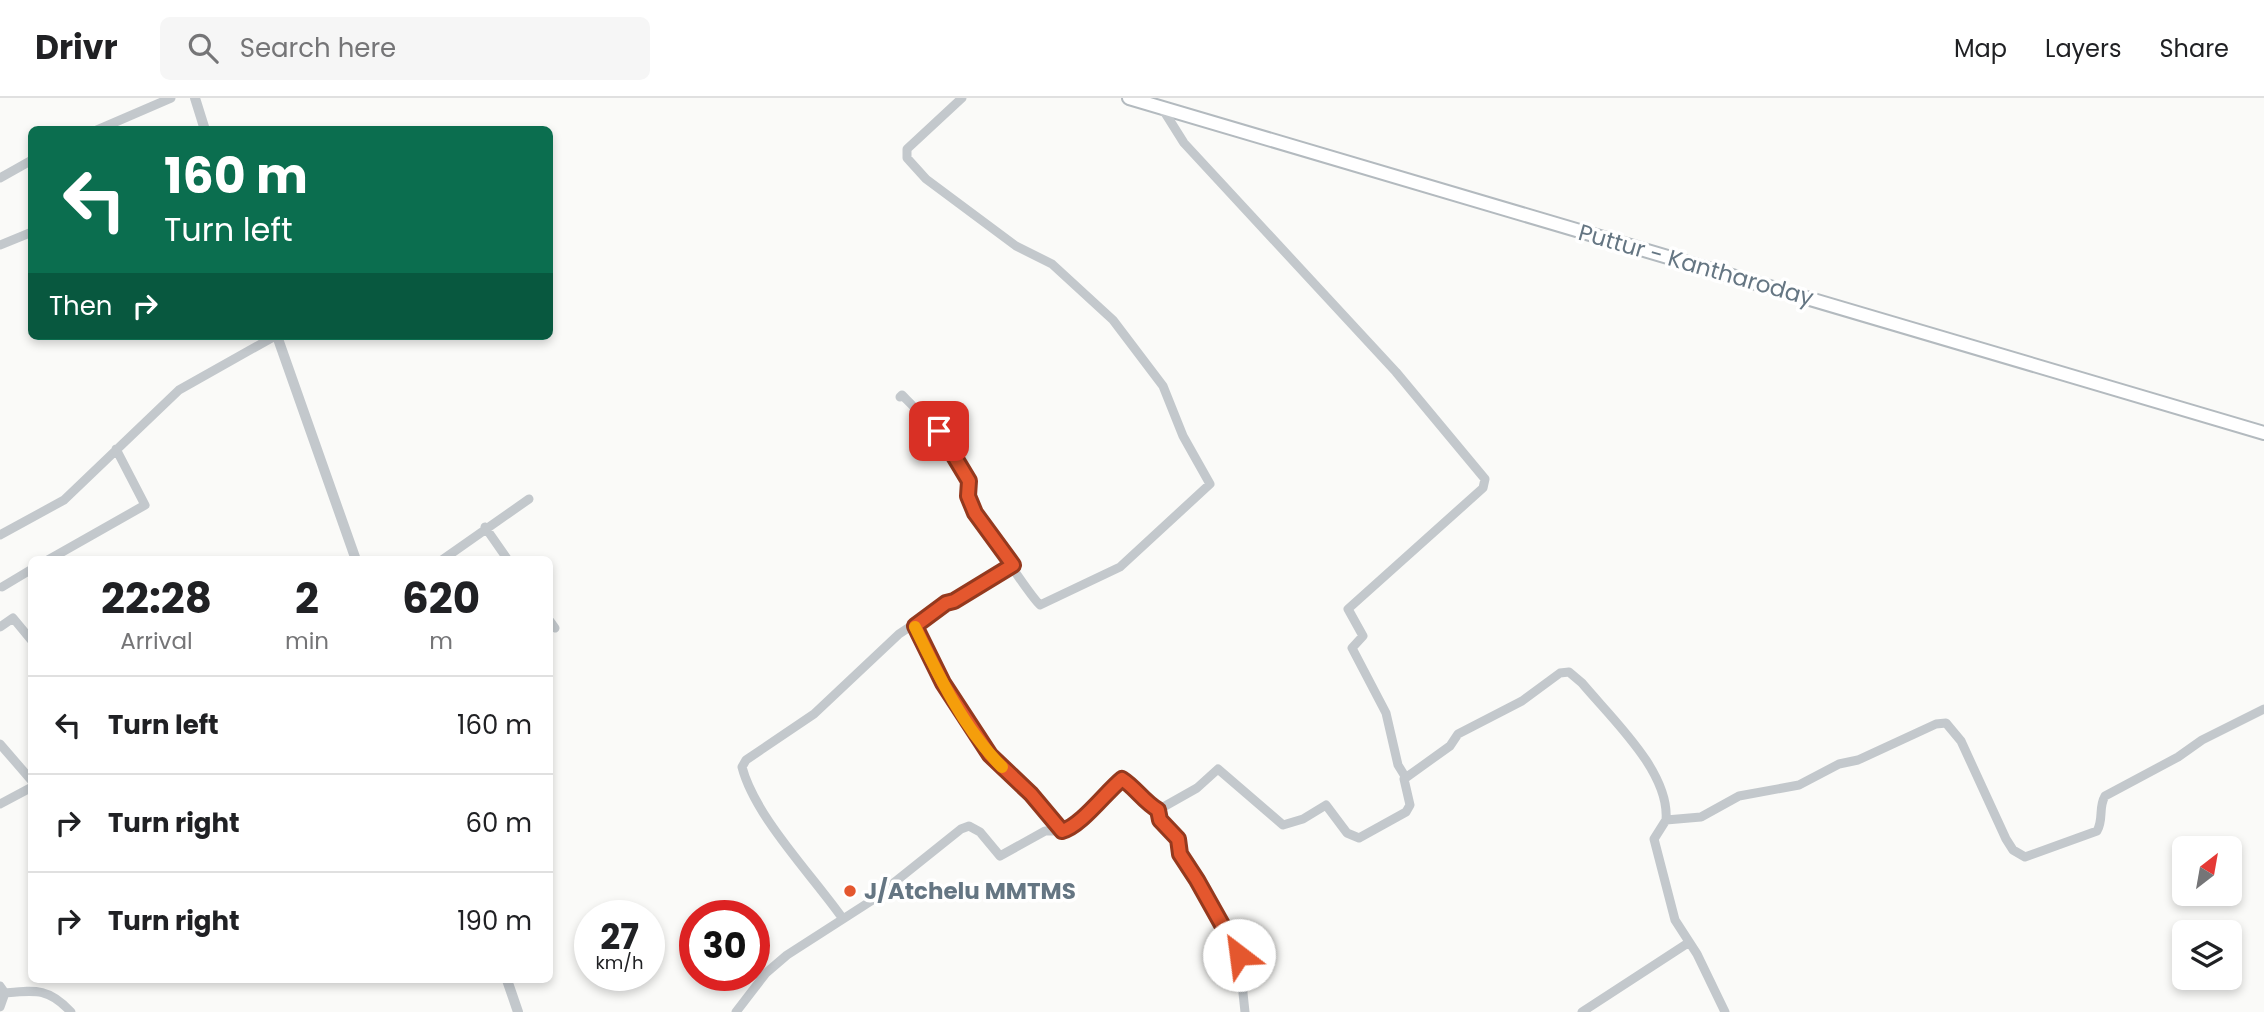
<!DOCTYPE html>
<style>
:root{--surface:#fff;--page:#f6f6f6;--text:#202124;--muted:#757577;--line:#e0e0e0}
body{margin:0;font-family:Poppins,sans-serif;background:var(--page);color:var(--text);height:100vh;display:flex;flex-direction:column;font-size:26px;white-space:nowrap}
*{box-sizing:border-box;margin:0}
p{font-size:23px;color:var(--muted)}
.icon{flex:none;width:38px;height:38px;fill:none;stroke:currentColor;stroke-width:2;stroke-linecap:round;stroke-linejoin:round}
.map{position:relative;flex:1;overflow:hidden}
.side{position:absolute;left:28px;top:458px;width:525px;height:427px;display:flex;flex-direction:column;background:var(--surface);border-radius:10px;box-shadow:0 4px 10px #0003}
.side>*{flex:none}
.banner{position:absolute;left:28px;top:28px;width:525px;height:214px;border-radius:10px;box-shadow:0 4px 10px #0003;background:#0b6e4f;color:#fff;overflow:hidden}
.needle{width:46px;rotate:31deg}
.fabs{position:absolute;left:2172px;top:738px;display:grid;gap:14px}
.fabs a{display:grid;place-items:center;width:70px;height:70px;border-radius:10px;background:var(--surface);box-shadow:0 4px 10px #0003;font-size:35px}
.speed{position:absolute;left:574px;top:802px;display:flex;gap:14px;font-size:35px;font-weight:700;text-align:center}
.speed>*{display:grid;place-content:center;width:91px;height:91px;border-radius:50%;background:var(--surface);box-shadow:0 4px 10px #0003;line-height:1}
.speed small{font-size:18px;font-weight:400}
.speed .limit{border:10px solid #d22;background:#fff;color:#111}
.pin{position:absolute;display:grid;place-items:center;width:60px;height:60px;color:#fff;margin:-30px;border-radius:14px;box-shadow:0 4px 10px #0006}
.me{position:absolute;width:77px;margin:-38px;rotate:330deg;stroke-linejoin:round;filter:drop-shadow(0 0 5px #0008)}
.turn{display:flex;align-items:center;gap:24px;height:147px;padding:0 21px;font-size:32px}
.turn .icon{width:91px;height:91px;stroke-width:2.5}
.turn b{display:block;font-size:49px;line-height:60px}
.then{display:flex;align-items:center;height:66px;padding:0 21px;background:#0003;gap:14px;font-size:26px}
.eta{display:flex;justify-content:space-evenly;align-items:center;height:119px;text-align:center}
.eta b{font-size:42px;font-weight:700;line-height:49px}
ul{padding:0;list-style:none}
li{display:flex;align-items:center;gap:21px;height:98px;padding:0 21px;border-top:2px solid var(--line)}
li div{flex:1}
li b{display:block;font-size:26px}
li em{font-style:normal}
header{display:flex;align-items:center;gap:42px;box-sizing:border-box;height:98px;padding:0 35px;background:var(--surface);border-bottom:2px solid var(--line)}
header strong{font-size:33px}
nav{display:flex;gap:38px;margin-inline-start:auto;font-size:24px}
.search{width:490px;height:63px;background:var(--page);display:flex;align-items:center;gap:18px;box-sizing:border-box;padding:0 24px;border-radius:10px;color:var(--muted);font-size:26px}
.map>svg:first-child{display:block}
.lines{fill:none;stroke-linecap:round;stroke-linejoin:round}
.secondary-casing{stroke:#b3babf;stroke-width:16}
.minor{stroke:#c3c8cc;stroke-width:9}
.tertiary{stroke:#c3c8cc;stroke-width:10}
.secondary{stroke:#fff;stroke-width:12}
.route-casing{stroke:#94391e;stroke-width:18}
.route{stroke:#e4572e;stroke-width:12}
.slow{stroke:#f59e0b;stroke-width:12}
.poi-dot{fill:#e4572e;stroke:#fff;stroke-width:2.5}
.labels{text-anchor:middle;stroke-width:7;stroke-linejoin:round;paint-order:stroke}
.street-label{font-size:23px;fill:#657683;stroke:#fff}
.poi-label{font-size:23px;font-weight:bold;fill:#657683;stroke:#fff;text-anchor:start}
</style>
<header>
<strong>Drivr</strong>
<div class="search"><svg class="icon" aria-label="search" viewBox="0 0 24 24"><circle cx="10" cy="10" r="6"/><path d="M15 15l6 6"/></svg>Search here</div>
<nav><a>Map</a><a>Layers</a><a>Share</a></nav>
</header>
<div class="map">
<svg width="2264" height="914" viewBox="0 0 2264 914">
<rect width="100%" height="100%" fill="#fafaf8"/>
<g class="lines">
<g class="secondary-casing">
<path id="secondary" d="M1129,0L2264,335"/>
</g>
<path class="minor" d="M1162,10L1184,45L1396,274L1485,381L1483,390L1348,511L1363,538L1352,550L1386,615L1398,667L1406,680
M97,32L171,0
M0,80L32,62
M0,147L32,134
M900,299L902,297C922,317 961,354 968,382C970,387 967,393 968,399C970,409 1031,499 1040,507L1120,469L1210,386L1183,338L1163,288L1113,222L1052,166L1016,148L926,81L907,60V51L962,0
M485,429L508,462
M0,437L64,402L179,292L275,238
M48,462L145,407L116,351
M442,462L529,401
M2,489L32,471
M550,523L555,530
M915,528L943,585L990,657L1031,696L1062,733C1081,728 1105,695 1122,681C1136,690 1143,703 1158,712L1160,722L1178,741L1180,756L1197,782L1239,857L1245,914
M0,529L13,520L32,543
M0,646L32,683
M0,706L32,689
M1158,712L1197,690L1218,671L1283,727L1303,721L1326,707L1347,735L1359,740L1406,714L1410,707L1404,681L1450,648L1458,636L1522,603L1560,575L1569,574L1582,585C1612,621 1670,674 1666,722
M843,821C813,778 755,719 742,669L746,662L814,616L899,536L946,505L954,503L1013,467
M0,888L5,895L0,909
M5,895C36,892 49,890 71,914
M736,914L766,875L787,857L871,803L961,731L969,728L980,734L1000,758L1045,733H1062
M1582,914L1688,845
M1725,914L1697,856L1675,822L1654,741L1666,722L1701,719L1739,698L1799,687L1839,666L1858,662L1936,626L1946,625L1961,643L2006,741L2013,752L2025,759L2097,733C2104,721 2098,710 2105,698L2178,659L2202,642L2264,611"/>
<path class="tertiary" d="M195,0L205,32
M277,238L356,462
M507,882L518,914"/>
<use href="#secondary" class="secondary"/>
</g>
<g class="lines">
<g class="route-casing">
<path id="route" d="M939,333L969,383L968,398L975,415L1013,467L954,503L946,505L915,528L943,585L990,657L1031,696L1062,733C1081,728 1105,695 1122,681C1136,690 1143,703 1158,712L1160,722L1178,741L1180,756L1197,782L1239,857"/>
</g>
<use href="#route" class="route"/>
<path class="slow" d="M915,529C938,577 964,631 1002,669"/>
</g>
<circle class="poi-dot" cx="850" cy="793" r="7"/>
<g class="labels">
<g class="street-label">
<text transform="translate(1696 167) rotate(16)" y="8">Puttur - Kantharoday</text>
</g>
<g class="poi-label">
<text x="864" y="801">J/Atchelu MMTMS</text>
</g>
</g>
</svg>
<div class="fabs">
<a><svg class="needle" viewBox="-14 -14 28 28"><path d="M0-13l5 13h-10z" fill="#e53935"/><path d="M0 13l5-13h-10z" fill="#757577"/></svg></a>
<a><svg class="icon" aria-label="layers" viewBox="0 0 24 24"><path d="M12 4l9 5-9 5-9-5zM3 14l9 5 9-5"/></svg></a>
</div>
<div class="speed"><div>27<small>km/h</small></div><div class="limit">30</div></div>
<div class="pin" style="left:939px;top:333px;background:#d93025"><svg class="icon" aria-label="arrive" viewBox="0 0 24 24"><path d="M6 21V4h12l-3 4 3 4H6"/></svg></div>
<svg class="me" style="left:1239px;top:857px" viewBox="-20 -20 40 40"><circle r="19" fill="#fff"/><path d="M0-13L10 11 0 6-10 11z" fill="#e4572e"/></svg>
<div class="banner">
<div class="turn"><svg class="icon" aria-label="left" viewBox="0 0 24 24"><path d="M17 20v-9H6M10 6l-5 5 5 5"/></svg><div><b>160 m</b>Turn left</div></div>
<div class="then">Then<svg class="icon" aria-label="right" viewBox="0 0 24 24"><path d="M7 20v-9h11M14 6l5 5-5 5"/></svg></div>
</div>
<section class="side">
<div class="eta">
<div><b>22:28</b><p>Arrival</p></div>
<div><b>2</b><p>min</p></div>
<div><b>620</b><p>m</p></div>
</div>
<ul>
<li><svg class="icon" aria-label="left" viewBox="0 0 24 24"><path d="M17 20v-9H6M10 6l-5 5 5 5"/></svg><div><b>Turn left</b></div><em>160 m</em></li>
<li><svg class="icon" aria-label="right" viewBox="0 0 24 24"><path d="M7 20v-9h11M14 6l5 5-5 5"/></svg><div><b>Turn right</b></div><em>60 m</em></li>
<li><svg class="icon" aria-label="right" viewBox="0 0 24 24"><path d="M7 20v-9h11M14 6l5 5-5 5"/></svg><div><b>Turn right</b></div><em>190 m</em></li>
</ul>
</section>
</div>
